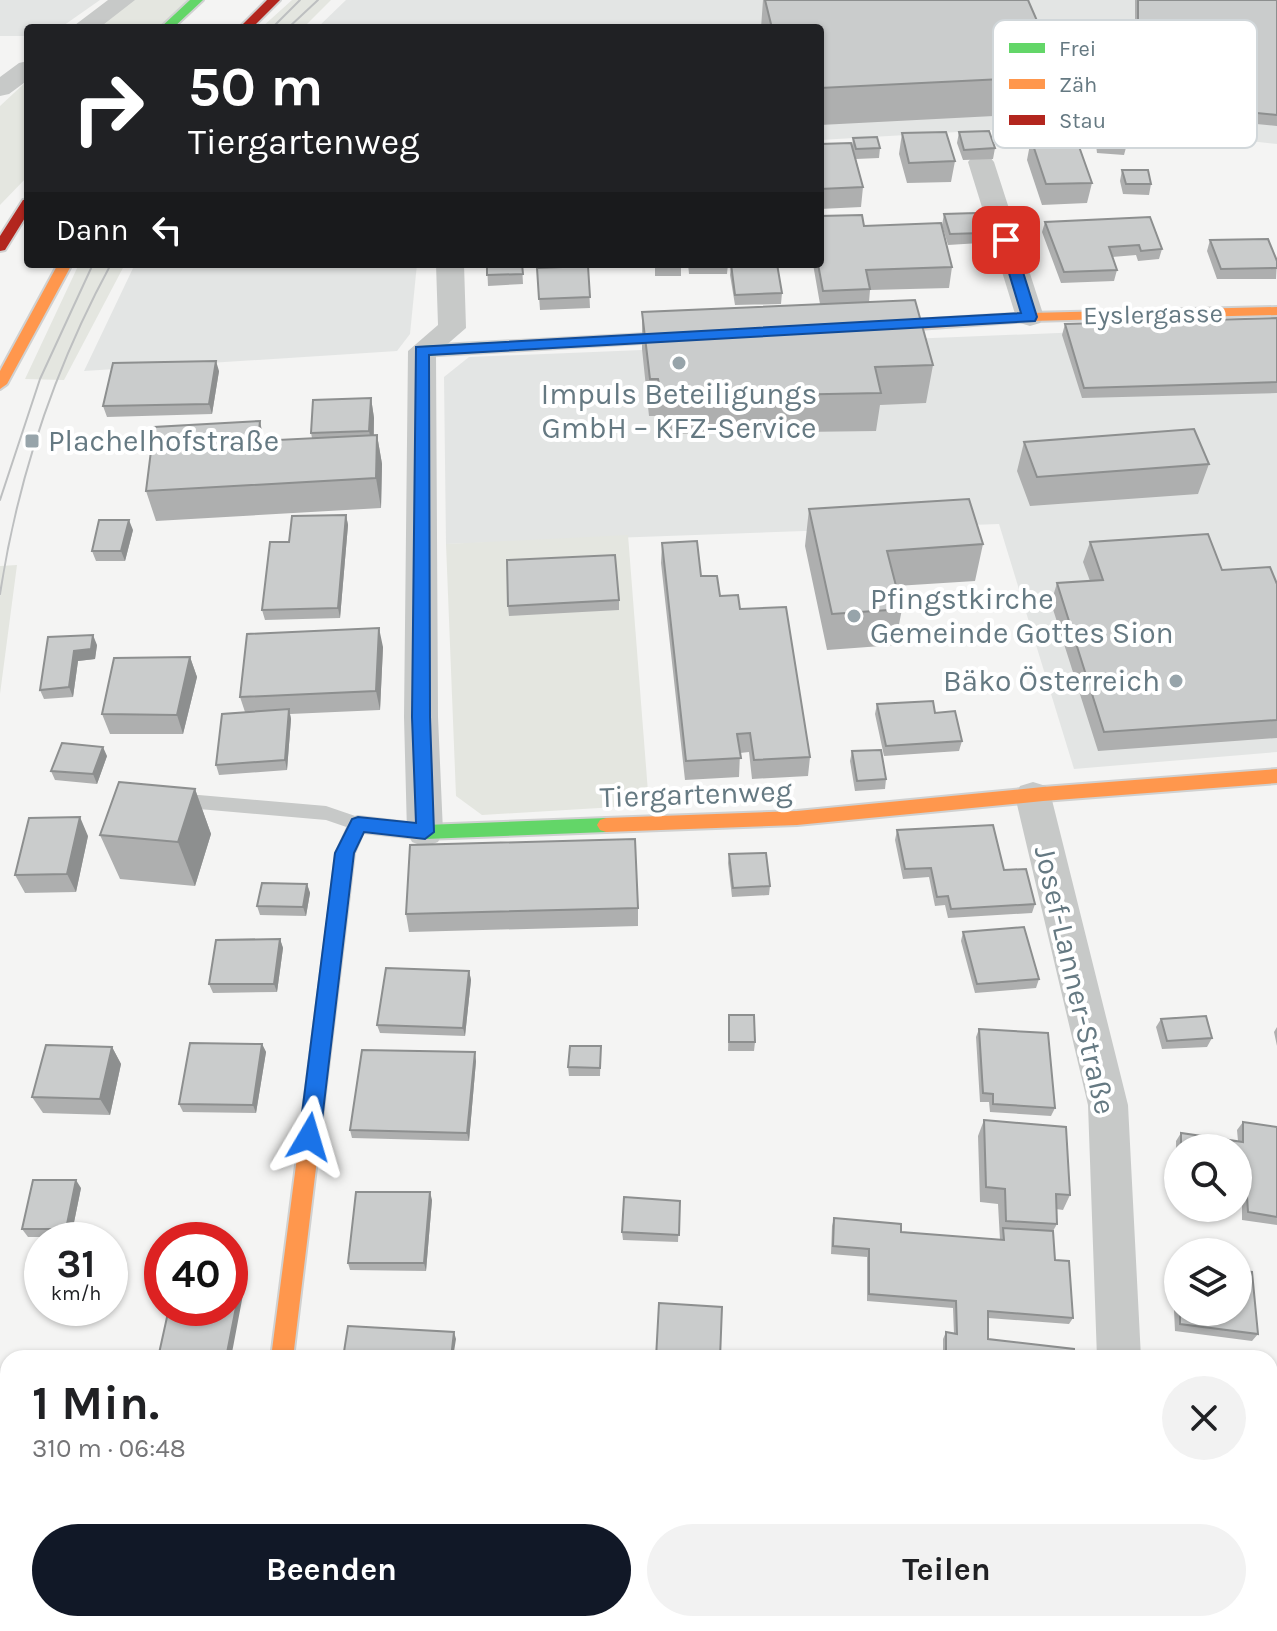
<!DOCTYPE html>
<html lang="de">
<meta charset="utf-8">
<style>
:root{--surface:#fff;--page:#f2f2f2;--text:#202124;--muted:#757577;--accent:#111827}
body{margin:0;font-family:Karla,sans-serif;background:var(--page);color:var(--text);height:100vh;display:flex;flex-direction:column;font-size:30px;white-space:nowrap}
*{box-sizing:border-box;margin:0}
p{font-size:26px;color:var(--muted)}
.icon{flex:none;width:44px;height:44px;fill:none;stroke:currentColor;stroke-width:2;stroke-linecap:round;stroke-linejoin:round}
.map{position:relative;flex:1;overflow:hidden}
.sheet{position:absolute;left:0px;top:1350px;width:1278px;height:282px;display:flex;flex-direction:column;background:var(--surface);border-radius:24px 24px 0 0;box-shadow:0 2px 6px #0004}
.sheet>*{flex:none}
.hud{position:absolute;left:24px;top:24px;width:800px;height:244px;border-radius:8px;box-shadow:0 2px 6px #0004;background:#202124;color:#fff;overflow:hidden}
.tools{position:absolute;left:1164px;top:1134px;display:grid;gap:16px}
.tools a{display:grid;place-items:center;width:88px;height:88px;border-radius:50%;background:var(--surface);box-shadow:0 2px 6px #0004;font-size:40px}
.speed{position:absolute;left:24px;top:1222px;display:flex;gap:16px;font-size:40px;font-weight:700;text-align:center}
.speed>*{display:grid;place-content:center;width:104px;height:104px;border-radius:50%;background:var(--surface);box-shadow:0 2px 6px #0004;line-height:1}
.speed small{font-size:20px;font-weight:400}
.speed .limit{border:12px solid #d22;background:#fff;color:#111}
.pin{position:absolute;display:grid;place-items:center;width:68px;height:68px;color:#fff;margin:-34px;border-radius:16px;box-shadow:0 4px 12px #0006}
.me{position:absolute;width:88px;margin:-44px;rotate:7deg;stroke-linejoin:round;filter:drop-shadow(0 0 6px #0008)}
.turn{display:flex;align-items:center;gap:28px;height:168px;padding:0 32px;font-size:36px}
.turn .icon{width:104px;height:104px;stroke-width:2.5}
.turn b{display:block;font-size:56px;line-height:68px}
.then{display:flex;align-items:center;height:76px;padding:0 32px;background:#0003;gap:16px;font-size:30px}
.round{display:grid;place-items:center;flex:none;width:84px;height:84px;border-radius:42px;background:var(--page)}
.summary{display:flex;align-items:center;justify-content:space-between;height:136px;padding:0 32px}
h1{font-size:48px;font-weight:700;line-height:60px}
.cta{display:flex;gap:16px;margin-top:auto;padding:16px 32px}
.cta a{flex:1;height:92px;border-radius:48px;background:var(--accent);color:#fff;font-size:32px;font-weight:700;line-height:92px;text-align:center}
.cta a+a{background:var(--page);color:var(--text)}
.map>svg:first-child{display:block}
.built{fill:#e3e5e4}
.green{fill:#e4e6e0}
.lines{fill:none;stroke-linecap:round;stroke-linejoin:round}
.fast-casing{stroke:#d0d1d1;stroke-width:4}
.slow-casing{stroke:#d0d1d1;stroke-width:4}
.jam-casing{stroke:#d0d1d1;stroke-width:4}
.lane{fill:#c7c9c8;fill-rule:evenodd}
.street{fill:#c7c9c8;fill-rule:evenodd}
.fast{fill:#63d668;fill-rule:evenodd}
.slow{fill:#ff974d;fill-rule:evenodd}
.jam{fill:#b3261e;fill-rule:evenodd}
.tram{stroke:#bdbfc0;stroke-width:2}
.wall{fill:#aeafaf}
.shaded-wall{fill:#8d8f8f}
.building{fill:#cacccc;stroke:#8d8f8f;stroke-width:2}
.route{fill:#1a73e8;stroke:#114b97;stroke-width:2}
.poi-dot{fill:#97a4aa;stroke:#fff;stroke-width:3}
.labels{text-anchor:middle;stroke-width:8;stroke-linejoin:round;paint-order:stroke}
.far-street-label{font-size:26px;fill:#657982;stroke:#fff}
.poi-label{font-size:30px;fill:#657982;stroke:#fff;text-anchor:start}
.street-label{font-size:30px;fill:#657982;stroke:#fff}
.key{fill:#fff;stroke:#d1d7da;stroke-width:2}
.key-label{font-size:22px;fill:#657982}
</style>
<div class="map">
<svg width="1277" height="1631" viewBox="0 0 1277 1631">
<rect width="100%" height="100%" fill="#f4f4f3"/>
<path class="built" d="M0,0H100L60,28H28V36H0Z
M346,0H1277V144L1097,124L820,140V28H317Z
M135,264H417L410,334L397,351L84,371Z
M1277,324V752L1074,769L999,524L446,544L444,377L469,357Z"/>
<path class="green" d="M134,0H190L161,28H96Z
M292,0H331L303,28H261Z
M28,80V176L0,205V106Z
M79,264H125L64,380L25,379Z
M628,535L649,805L482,815L456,796L446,544Z
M17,565L0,694V566Z"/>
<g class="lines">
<g class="fast-casing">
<path id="fast" d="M190,0H203L173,28H160Z
M703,331L708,333V339L422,356L415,351L422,346Z
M358,817L425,825L606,818L612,820L615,825L612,830L606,832L425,839L363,832L354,853L349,895L347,901L340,903L333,901L331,895L336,853L352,819Z"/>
</g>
<g class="slow-casing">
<path id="slow" d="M58,264H72L7,384L0,389V371Z
M1277,307V315L1030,321L863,333L856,328L863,323L1030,313Z
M1277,769V783L1043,801L797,825L606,832L600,830L597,825L600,820L606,818L797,811L1043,787Z
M340,887L347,889L349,895L293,1358H271L331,895L333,889Z"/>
</g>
<g class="jam-casing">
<path id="jam" d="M267,0H280L252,28H239Z
M28,199V213L5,250L0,251V236L23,200Z"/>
</g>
<path class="lane" d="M176,793L326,806L364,819L367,824L364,829L358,831L326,820L176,807L170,805L167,800L170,795Z"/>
<path class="street" d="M108,0H135L99,28H71Z
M28,61V80L9,94L0,96V77L19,63Z
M981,154L990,157L994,162L1044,317L1040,323L1030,326L1020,323L1016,317L968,162L972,157Z
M436,264H464L466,328L436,354L438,717L443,832L438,842L425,847L412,842L407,832L404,717L408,351L438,325Z
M1033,782L1046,786L1051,796L1128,1105L1141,1358H1097L1088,1105L1015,796L1020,786Z
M203,1624H251L249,1631H201Z
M1107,1624H1155V1631H1107Z"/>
<use href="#fast" class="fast"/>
<use href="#slow" class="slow"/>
<use href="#jam" class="jam"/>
<path class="tram" d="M272,28L300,0
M288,28L318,0
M0,500L40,379L93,264
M0,594C18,476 54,369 111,264"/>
</g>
<path class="wall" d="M763,0H1028L1061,76L1052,113L820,125V28H761Z
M1135,0H1277V126L1123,111L1124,45L1126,34L1135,35Z
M1098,126L1127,144L1124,155L1097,153L1095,137Z
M959,132L995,148L993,159L963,160L957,143Z
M902,133L955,161L951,182L907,183L899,154Z
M853,138L880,148L879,158L856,159L863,187L861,207L820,209V144L852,146Z
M1031,139L1092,183L1087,203L1042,205L1027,160Z
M1122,170L1151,184L1149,195L1123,194L1120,181Z
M944,214L982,233L980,243L948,245L942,225Z
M1045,222L1162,249L1159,259L1138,261L1136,255L1112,257L1117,270L1114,281L1061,283L1042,232Z
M864,226L952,267L949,288L870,290L869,302L933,365L926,403L880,405L876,431L661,434L658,416H649L642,349V312L820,304L813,264H820Z
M1210,240L1277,261L1276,279H1217L1207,251Z
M487,264H522L523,284L488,286Z
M655,264H681V276H655Z
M688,264H728L727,274H689Z
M731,264L782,293L781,304L735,305L730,275Z
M588,266L590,308L540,310L537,268Z
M1277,318V393L1082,398L1062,335L1065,324Z
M219,371L212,414L107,417L103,406Z
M371,398L374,418V435H377L382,464L381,508L156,521L146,491L264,441L312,438L311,433Z
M1024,442L1209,464L1198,494L1030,506L1017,471Z
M809,509L983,544L975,581L896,586L902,609L895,645L827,650L805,546Z
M346,515L348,525L340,618L265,620L262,610Z
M133,530L125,561H96L92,551Z
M1090,542L1222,570L1277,584V738L1098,751L1051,603L1057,583L1090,581L1083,562Z
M662,543L701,576L720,596L740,609L810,757L808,776L752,779L749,752L740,753L739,777L685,780L661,563Z
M619,600V610L509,616L508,606Z
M97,645L95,659L78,661L73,697L44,699L40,690Z
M383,647L380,710L290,714L291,719L287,770L219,775L216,765L245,712L240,697Z
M190,657L197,677L183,734H110L102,714Z
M877,704L962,741L959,751L884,756L875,714Z
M852,751L886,779L885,789L855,791L850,761Z
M107,756L97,784L55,780L51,771Z
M195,789L211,834L195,886L120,879L100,835Z
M897,830L1004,870L1035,904L1032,913L948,918L945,905L935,906L929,877L903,879L895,840Z
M88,836L76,892L25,893L15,875Z
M729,854L770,886L769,895L732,897L728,863Z
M307,884L310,893L306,916L260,915L257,906Z
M638,908V926L409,932L406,914Z
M963,932L1039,979L1036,988L975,993L961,941Z
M280,939L283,948L277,992L213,993L209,984Z
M469,971L471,980L465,1036L380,1033L377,1025Z
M729,1015L755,1042L754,1051H728Z
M1161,1019L1212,1038L1207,1047L1162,1049L1156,1027Z
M1277,1027V1046L1274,1032Z
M979,1029L1055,1108L1051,1116L990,1112L989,1102H980L976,1037Z
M262,1044L266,1052L256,1113L183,1112L179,1104Z
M601,1046L600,1076H569L568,1067Z
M112,1047L121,1064L110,1115L43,1113L32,1097Z
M476,1061L469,1141L352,1138L350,1130Z
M984,1120L1070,1195L1063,1210L1056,1209L1057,1224L1053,1231L1055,1260L1073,1318L1069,1324L988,1318V1339L1074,1358H943V1339L946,1332L954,1334L953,1308L867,1301V1257L831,1254L832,1226L834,1218L901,1232L1000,1240L998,1204L980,1202L978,1136Z
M1243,1122L1277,1127V1225L1242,1220V1203H1238V1148H1178V1193H1177L1176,1141L1181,1133L1238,1141L1237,1130Z
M81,1188L71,1237H28L22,1229Z
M432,1200L426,1271L350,1270L348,1263Z
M680,1201L678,1242L623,1240L622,1232Z
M1177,1263H1178V1312H1238L1258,1334L1252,1341L1175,1331L1172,1270Z
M84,1624H167L165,1631L87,1626Z
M1045,1624H1069L1065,1628Z
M1190,1624H1270L1277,1631H1190Z"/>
<path class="shaded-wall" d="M216,361L219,371L212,414L209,404Z
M371,398L374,418L373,451L369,431Z
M260,421L266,451L258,441Z
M377,435L382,464L381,508L376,478Z
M346,515L348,525L340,618L338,608Z
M129,520L133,530L125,561L121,551Z
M379,628L383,647L380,710L376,691Z
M93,635L97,645L95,659L78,661L73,697L69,687L74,651Z
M190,657L197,677L183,734L177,715Z
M289,709L291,719L287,770L285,760Z
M103,747L107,756L97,784L93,774Z
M195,789L211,834L195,886L178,842Z
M80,817L88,836L76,892L67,874Z
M307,884L310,893L306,916L303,907Z
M280,939L283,948L277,992L274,984Z
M469,971L471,980L465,1036L463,1028Z
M262,1044L266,1052L256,1113L253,1105Z
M112,1047L121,1064L110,1115L100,1099Z
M475,1052L476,1061L469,1141L467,1133Z
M76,1180L81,1188L71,1237L66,1229Z
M430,1192L432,1200L426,1271L424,1263Z
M242,1277L245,1284L231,1358H226Z
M454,1332L456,1339L453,1358H451Z
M157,1624H167L165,1631Z"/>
<path class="building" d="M765,0H1028L1061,76L820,88V28H772Z
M1138,0H1277V115L1125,100L1126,34L1138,35Z
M989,131L995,148L964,150L959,132Z
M946,132L955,161L909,163L902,133Z
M877,137L880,148L856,149L853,138Z
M1076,138L1092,183L1046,184L1031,139Z
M851,143L863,187L820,189V144Z
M1122,170H1148L1151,184H1126Z
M976,213L982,233L950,234L944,214Z
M862,215L864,226L941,223L952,267L866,270L870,289L823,291L818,264H820V216Z
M1150,217L1162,249L1141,251L1139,245L1109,247L1117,270L1064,272L1045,222Z
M1268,239L1277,261V268L1221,269L1210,240Z
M487,264H522L523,274L487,275Z
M655,264H681V266H655Z
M731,264H777L782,293L735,295Z
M588,266L590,297L539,299L537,268Z
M915,300L933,365L875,367L881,393L662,397L658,379H650L642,312Z
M1277,318V382L1084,388L1065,324Z
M216,361L209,404L103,406L113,363Z
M371,398L369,431L311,433L313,400Z
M260,421L258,441L377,435L376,478L146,491L154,427Z
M1194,429L1209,464L1037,477L1024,442Z
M969,499L983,544L887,551L902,609L832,614L809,509Z
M346,515L338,608L262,610L270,542H289L292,516Z
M99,520H129L121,551H92Z
M1208,534L1222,570L1270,567L1277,584V720L1104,732L1057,583L1103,580L1090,542Z
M697,541L701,576H717L720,596L738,595L740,609L786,607L810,757L754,760L750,733L737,734L741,758L686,761L662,543Z
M615,555L619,600L508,606L507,560Z
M379,628L376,691L240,697L247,634Z
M93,635L91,649L74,651L69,687L40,690L48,637Z
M190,657L177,715L102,714L114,658Z
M933,701L935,713L955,711L962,741L886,746L877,704Z
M289,709L285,760L216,765L222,714Z
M62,743L103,747L93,774L51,771Z
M881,750L886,779L857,781L852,751Z
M119,782L195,789L178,842L100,835Z
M80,817L67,874L15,875L29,818Z
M993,825L1004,870L1026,869L1035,904L951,909L948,896L937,897L931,868L905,869L897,830Z
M635,839L638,908L406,914L410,845Z
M766,853L770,886L733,888L729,854Z
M262,883L307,884L303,907L257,906Z
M1024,927L1039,979L977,984L963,932Z
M280,939L274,984H209L216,940Z
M386,968L469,971L463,1028L377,1025Z
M729,1015H754L755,1042H729Z
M1206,1016L1212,1038L1167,1041L1161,1019Z
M979,1029L1048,1033L1055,1108L993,1104V1094L983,1093Z
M190,1043L262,1044L253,1105L179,1104Z
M46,1045L112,1047L100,1099L32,1097Z
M570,1046H601L600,1068L568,1067Z
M362,1050L475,1052L467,1133L350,1130Z
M984,1120L1066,1127L1070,1195L1056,1194L1057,1224L1006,1221L1005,1189L986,1187Z
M1243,1122L1277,1127V1217L1248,1212L1247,1196L1238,1194V1148H1181V1133L1243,1142Z
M33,1180H76L66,1229H22Z
M356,1192H430L424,1263H348Z
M624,1197L680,1201L679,1235L622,1232Z
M834,1218L901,1224V1232L1004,1240L1003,1228L1053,1231L1055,1260L1069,1261L1073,1318L988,1311V1339L1074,1349V1358H946V1332L957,1334L956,1301L869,1294V1249L833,1246Z
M1238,1270L1252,1272L1258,1334L1180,1324V1312H1238Z
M230,1276L242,1277L226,1358H158L169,1308H230Z
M659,1303L722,1307L720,1358H656Z
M348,1326L454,1332L451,1358H343Z
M1270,1518L1277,1520V1631H1196V1624H1270Z"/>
<path class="route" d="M1006,236L1013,240L1037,317L1035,321L429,355L430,717L434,832L425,839L364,832L354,853L320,1137L317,1144L309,1147L302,1144L299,1137L335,853L352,819L358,817L416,823L412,717L416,347L1021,313L999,240Z"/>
<g class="poi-dot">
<circle cx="679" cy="363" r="8"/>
<rect x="24" y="433" width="16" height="16" rx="4"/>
<circle cx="854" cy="616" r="8"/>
<circle cx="1176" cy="681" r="8"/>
</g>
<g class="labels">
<g class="far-street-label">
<text transform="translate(1153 314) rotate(-1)" y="9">Eyslergasse</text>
</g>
<g class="poi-label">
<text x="679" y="404" text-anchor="middle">Impuls Beteiligungs<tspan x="679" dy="34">GmbH – KFZ-Service</tspan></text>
<text x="48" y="451">Plachelhofstraße</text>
<text x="870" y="609">Pfingstkirche<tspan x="870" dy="34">Gemeinde Gottes Sion</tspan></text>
<text x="1160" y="691" text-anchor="end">Bäko Österreich</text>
</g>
<g class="street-label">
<text transform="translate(696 794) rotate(-2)" y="10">Tiergartenweg</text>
<text transform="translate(1075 980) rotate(77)" y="10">Josef-Lanner-Straße</text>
</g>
</g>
<rect x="993" y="20" width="264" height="128" rx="12" class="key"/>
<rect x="1009" y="43" width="36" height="10" fill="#63d668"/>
<rect x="1009" y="79" width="36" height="10" fill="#ff974d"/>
<rect x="1009" y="115" width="36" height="10" fill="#b3261e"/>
<g class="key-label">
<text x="1059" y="56">Frei</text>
<text x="1059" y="92">Zäh</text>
<text x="1059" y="128">Stau</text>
</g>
</svg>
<div class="tools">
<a><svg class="icon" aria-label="search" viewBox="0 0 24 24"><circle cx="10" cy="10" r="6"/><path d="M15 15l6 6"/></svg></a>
<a><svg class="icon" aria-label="layers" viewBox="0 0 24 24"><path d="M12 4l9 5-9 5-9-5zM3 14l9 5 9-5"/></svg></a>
</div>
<div class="speed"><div>31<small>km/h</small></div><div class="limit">40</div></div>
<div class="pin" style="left:1006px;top:240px;background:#d93025"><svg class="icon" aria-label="arrive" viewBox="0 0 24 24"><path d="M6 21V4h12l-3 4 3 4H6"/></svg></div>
<svg class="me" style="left:309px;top:1137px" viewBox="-20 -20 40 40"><path d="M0-17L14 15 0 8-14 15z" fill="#1a73e8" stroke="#fff" stroke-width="4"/></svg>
<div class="hud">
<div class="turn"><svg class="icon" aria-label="right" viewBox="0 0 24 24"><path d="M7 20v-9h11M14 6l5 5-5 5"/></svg><div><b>50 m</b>Tiergartenweg</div></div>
<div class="then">Dann<svg class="icon" aria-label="left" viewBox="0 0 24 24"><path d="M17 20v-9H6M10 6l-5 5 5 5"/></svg></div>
</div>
<section class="sheet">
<div class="summary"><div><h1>1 Min.</h1><p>310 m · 06:48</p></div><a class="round"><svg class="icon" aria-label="close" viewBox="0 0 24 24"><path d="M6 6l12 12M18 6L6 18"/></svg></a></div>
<div class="cta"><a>Beenden</a><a>Teilen</a></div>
</section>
</div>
